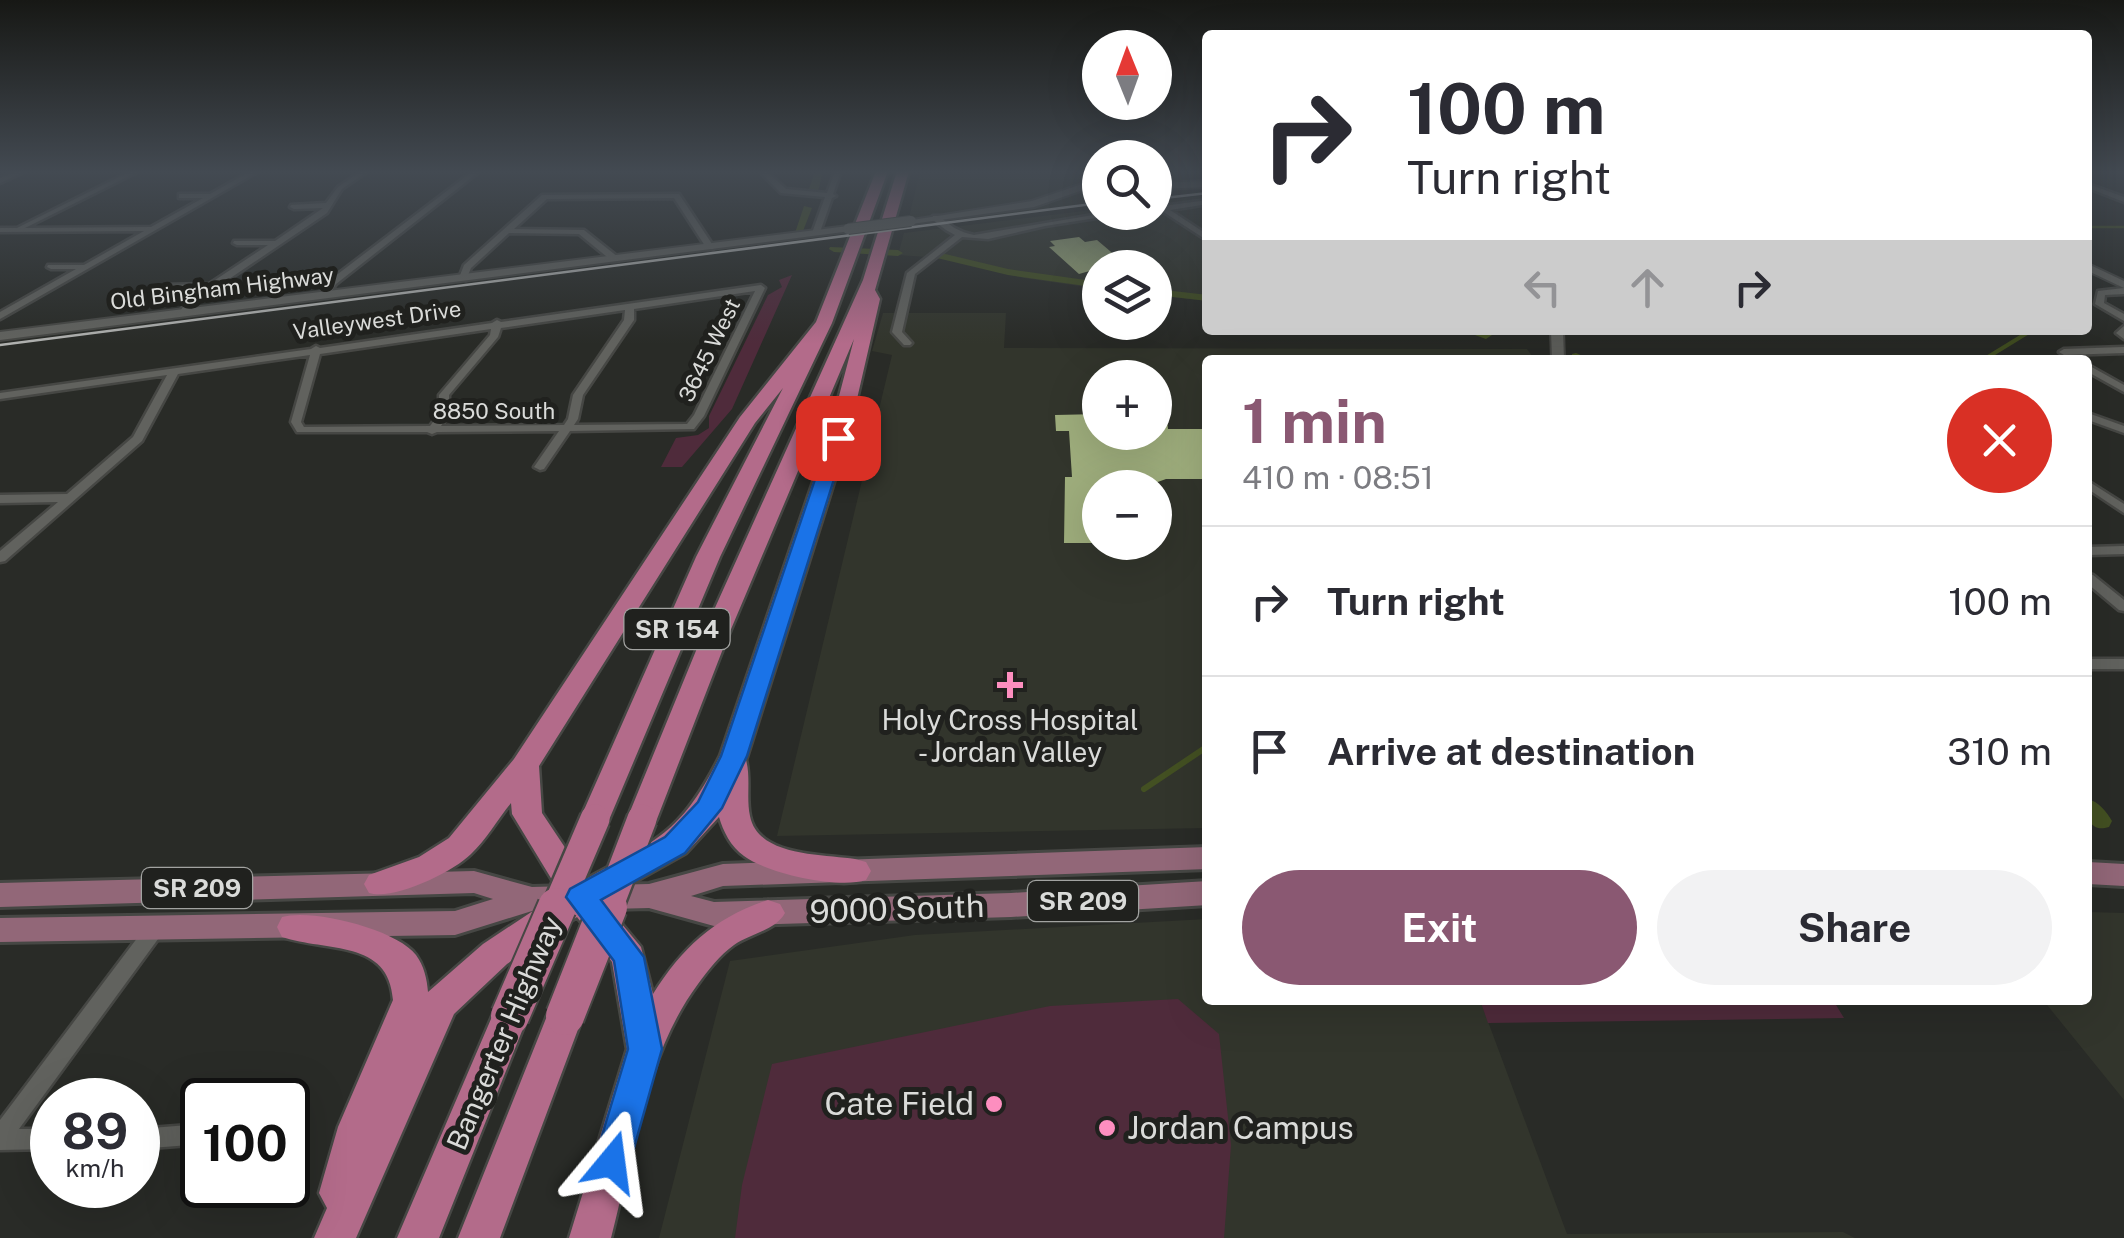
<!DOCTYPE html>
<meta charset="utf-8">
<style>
:root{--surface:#fff;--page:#f2f2f3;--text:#2b2b33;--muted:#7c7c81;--line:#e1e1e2;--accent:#8a5872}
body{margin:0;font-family:"Public Sans",sans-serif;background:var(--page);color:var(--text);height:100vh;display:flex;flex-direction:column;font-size:38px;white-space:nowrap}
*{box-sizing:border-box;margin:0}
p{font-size:32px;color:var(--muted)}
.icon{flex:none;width:55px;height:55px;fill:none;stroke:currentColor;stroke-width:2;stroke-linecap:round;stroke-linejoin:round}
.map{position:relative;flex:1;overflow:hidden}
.side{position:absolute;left:1202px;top:355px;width:890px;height:650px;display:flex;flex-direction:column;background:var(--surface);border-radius:10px;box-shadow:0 10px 40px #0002}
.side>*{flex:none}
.top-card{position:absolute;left:1202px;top:30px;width:890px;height:305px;border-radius:10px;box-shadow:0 10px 40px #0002;background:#fff;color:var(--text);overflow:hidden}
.needle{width:65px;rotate:359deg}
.buttons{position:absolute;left:1082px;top:30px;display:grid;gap:20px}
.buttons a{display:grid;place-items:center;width:90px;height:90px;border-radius:50%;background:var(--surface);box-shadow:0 10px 40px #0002;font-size:50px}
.speed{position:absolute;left:30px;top:1078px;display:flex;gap:20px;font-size:50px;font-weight:700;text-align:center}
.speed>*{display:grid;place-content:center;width:130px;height:130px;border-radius:50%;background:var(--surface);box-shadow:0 10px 40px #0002;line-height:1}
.speed small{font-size:25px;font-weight:400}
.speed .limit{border:5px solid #111;border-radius:15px;background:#fff;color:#111}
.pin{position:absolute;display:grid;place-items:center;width:85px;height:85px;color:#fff;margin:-42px;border-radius:20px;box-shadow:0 5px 15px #0006}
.me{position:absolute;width:110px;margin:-55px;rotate:16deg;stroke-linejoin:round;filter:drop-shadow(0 0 8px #0008)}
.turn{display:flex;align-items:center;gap:35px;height:210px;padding:0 40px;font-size:45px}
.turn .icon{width:130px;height:130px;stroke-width:2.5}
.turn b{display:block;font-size:70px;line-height:85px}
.lanes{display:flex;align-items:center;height:95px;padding:0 40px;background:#0003;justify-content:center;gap:50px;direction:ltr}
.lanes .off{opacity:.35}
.round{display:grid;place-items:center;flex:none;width:105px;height:105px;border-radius:52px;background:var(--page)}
.headline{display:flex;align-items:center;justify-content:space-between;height:170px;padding:0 40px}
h1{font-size:60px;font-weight:700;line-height:75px;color:var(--accent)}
.cta{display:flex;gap:20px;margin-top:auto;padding:20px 40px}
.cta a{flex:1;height:115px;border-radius:60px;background:var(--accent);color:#fff;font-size:40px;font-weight:700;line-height:115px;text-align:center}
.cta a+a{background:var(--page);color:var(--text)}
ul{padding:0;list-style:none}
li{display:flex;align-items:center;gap:30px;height:150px;padding:0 40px;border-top:2px solid var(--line)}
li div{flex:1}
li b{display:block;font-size:38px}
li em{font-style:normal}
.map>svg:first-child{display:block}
.built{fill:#32352c;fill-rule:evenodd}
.green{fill:#4f2b3b}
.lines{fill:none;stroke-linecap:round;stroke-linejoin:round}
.stream-far2{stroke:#435022;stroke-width:2.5}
.stream-far1{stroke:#435022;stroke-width:4}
.stream{stroke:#435022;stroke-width:6}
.canal{fill:#435022;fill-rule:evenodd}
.building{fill:#9ead7c}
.minor-casing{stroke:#464744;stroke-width:5}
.tertiary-casing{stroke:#464744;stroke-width:4}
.primary-casing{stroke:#464744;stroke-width:6}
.motorway-casing{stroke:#464744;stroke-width:5}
.minor{fill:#61625e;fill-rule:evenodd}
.tertiary{fill:#61625e;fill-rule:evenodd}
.primary{fill:#926778;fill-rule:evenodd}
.motorway{fill:#b36b8a;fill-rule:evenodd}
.tram{stroke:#b0b1af;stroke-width:2.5}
.tertiary-bridge-casing{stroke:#464744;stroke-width:12;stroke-linecap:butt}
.motorway-bridge-far1-casing{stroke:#464744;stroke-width:34;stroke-linecap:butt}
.motorway-bridge-casing{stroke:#464744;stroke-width:42;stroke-linecap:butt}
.tertiary-bridge{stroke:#61625e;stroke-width:10}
.motorway-bridge-far1{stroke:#b36b8a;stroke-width:29}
.motorway-bridge{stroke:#b36b8a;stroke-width:38}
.route{fill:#1a73e8;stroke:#114b97;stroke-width:2.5}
.poi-dot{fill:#fd8ebf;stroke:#20211e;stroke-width:4}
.labels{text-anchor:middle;stroke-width:10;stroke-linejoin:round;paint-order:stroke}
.far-street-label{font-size:22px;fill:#dadbd9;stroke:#20211e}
.shield{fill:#20211e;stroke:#a2a3a1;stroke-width:2.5}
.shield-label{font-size:25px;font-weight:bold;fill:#dadbd9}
.poi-label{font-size:28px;fill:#dadbd9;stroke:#20211e}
.street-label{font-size:28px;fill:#dadbd9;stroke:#20211e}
.near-street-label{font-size:32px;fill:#dadbd9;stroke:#20211e}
.near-poi-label{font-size:32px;fill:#dadbd9;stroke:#20211e;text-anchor:end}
</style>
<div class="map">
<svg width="2124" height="1238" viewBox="0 0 2124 1238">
<rect width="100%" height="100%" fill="#292b27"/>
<path class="built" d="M920,171H1100V202L907,226Z
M1207,195V301L1155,295V268H1100V289L1024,278L942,258L898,255L904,233L1100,209V212H1155V202Z
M883,313H1006L1004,348L1527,349L1535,360H1208L1207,828L777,836L892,355L872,351ZM1100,378H1155V432H1100ZM1100,488H1155V542H1100Z
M2088,912L2124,913V1100L2043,1000H2088Z
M1207,919L1208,1000H1480L1567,1234L1843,1232L1855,1238H659L730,961L915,935Z"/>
<path class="green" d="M792,275L732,409L682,467H661L676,438L698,435L709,428V416L768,295L782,287L779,280Z
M1178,999L1219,1034L1231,1145L1224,1238H735L742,1185L772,1064L1050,1006Z
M1480,1000H1833L1844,1018L1488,1023Z"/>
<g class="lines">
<path class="stream-far2" d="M2088,227H2124"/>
<path class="stream-far1" d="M1983,360L2032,330"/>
<path class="stream" d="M1144,789L1208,746"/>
<path class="canal" d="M815,171H823L818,192L813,195L808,192Z
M804,206L812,208L803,231L795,233Z
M830,247L898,250L903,253L898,256L834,252L829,249Z
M941,253L1008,269L1100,282V288L1008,275L937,258V254Z
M1155,289L1208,295V301L1155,295Z
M1461,330H1481L1492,335L1486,339Z
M1576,353L1592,360H1572V354Z
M2088,799C2099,802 2106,811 2112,821L2109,827C2099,830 2094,828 2088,820Z"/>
</g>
<path class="building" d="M1079,237L1085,242L1097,240L1130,268H1100L1079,274L1049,247L1055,246L1050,241Z
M1100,414V432H1155V421H1167L1168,429H1205L1208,479H1166L1141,488H1100V543H1064L1065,477H1072L1069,431H1056L1055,415Z"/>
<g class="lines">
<g class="minor-casing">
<path id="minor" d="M18,171H26L0,183V178Z
M131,171H139L25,228L151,227L203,198H179V194H210L251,171H259L0,319V312L76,269H51L47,267L48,265H84L144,231L0,232V228H17Z
M361,171H368L342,189L327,213L195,302L186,315H180L179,313L189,298L202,290H168L164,287L165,285L209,284L268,245H237L233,243L234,241H275L323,208L294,209L290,207L291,205L326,203L338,187Z
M473,171H480L336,284L328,297H322L321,295L330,280Z
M759,171H766L786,189L827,193L835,171H841L833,194L836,196L832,198L819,235L812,233L825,197L781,193Z
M2088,184L2124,197V202L2088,188Z
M679,194L714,247L713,249H707L674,198L547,199L514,229L584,230L618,257V261H612L579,234L509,233L471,268L466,280L459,278L464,265L542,195Z
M1208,200V204L1170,210L1208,235V241L1162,211L1155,209L1163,206Z
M1111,212H1134L1045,226L988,239L962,237L915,274L902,332L912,343L910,345H904L892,332L907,273L955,235L946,230L933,220V216H939C950,226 959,232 974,235Z
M761,285L765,288L704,416L694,429L570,431L544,469L540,470L534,467L559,431L437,432L432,434L427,432H297L291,422L310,355L178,374L142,441L5,561L0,562V551L58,502L0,503V495L67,494L133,437L167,375L0,399V393L311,349L316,346L320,348L492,323L497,320L501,322ZM755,291L694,415L687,424L574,425L578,419L583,395L634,320V309ZM625,310L624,320L573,395L568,419L564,425L441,426L449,414V395L498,337L501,328ZM491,329L490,335L439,395V414L430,426L304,427L301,422L320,354Z
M2124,288V294L2105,295L2104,303L2124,314V321L2095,304L2098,291Z
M2124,326V339L2116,333Z
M2124,347V353L2064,355L2059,352L2064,349Z
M2088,365L2124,385V392L2088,372Z
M2088,413L2124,426V433L2088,420Z
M2088,481L2124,504V513L2088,489Z
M2124,546V554L2088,555V547Z
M2088,574L2093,575L2124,600V611L2119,610L2088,584Z
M2088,659H2124V669H2088Z
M154,922L161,925L163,930L161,935L19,1129H52V1149L0,1150V1120L147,925Z
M274,1082L281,1085L285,1092L281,1099L254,1100L257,1093Z
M202,1124V1144L138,1149V1129Z"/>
</g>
<g class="tertiary-casing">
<path id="tertiary" d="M1100,178V184L1034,207L911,224L906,221L1032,201Z
M1208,181V187L1155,189V183Z
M848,226L853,229L851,231L0,340V332Z
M2088,264L2124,281V288L2088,271Z
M1551,330H1563L1564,360H1552Z"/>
</g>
<g class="primary-casing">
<path id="primary" d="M1208,847V869L723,886L691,896L714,902L1011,893L1208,881V905L1011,917L714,926L649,908L532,911L455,935L0,942V918L455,911L493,899L474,893L0,907V883L474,871L532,887L649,884L723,864Z
M2088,862L2124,864V886L2088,884Z"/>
</g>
<g class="motorway-casing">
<path id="motorway" d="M876,171H888L832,323L720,557L606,827L595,830L584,827L580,819L696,557L783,388L755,423L539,766L542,813L586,879C659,839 681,833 720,756L828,438L854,339L726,641L657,819L653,827L642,830L631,827L627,819L700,641L863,280L897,171H909L875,290L880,299L848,438L746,760C751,778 746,798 750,816C758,857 823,854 855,859L866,862L871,871L866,880C839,889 768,874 744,856C731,847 723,831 719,817L686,853L602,900L641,947L653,994C683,947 714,918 768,900L780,904L785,913C776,930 750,934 734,945C720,955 708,970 698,984C645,1055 633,1155 611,1238H569L627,1049L612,962L577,917L507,964L454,1014L356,1238H314L327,1208L319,1193L338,1127L393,1000C389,939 327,952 282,937L277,927L282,917C311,908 397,929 416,955C424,966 427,979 428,992L483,944L560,893L512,814L511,803C498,819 486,840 471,854C453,872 393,901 369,893L364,884L369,875L419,857L449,838L514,759L740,417L816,322Z
M510,1000L523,1005L528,1016L439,1238H397L497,1005Z
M565,1000L578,1005L583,1016L500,1238H458L547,1016L552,1005Z"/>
</g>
<use href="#minor" class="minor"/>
<use href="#tertiary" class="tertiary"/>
<use href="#primary" class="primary"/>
<use href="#motorway" class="motorway"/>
<path class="tram" d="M1155,199L1208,193
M0,345L1100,203"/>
<g class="tertiary-bridge-casing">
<path id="tertiary-bridge" d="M848,229L911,221"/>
</g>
<g class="motorway-bridge-far1-casing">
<path id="motorway-bridge-far1" d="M556,910L595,819
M607,910L642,819"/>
</g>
<g class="motorway-bridge-casing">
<path id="motorway-bridge" d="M510,1016L557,907
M565,1016L608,907"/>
</g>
<use href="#tertiary-bridge" class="tertiary-bridge"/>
<use href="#motorway-bridge-far1" class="motorway-bridge-far1"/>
<use href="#motorway-bridge" class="motorway-bridge"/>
</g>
<linearGradient id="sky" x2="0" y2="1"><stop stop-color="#171815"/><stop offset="0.5" stop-color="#434a52"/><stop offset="1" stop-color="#434a52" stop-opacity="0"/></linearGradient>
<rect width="2124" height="344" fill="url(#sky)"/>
<path class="route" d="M838,433L847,438L747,756L722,808L685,853L601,900L644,957L662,1049L630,1162L625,1175L612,1180L599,1175L594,1162L628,1049L614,961L566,897L570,889L665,837L698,802L721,756L829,438Z"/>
<g class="poi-dot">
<path d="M1005 670h10v10h10v10h-10v10h-10v-10h-10v-10h10z"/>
<circle cx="994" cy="1104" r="10"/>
<circle cx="1107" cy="1128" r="10"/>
</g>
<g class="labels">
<g class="far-street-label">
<text transform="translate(222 288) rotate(-7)" y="8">Old Bingham Highway</text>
<text transform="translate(377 320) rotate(-8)" y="8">Valleywest Drive</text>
<text transform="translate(709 350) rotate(-64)" y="8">3645 West</text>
<text x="494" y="419">8850 South</text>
</g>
<g class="shield">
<rect x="624.5" y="609" width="105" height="40" rx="8"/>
<rect x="142" y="868" width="110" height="40" rx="8"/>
<rect x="1028" y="881" width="110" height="40" rx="8"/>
</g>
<g class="shield-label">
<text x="677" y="638">SR 154</text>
<text x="197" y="897">SR 209</text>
<text x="1083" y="910">SR 209</text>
</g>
<g class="poi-label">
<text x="1010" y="730">Holy Cross Hospital<tspan x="1010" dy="32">- Jordan Valley</tspan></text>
</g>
<g class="street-label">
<text transform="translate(504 1033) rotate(-67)" y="10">Bangerter Highway</text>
</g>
<g class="near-street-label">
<text transform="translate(897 909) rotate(-2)" y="11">9000 South</text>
</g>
<g class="near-poi-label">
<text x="974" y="1115">Cate Field</text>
<text x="1127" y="1139" text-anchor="start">Jordan Campus</text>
</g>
</g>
</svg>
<div class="buttons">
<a><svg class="needle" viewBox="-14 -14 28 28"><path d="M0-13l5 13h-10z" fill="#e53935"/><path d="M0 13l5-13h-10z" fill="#7c7c81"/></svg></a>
<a><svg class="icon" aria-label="search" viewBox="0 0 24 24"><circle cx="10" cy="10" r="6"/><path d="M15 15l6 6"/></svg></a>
<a><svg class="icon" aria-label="layers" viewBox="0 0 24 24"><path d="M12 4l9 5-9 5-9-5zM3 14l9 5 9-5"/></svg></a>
<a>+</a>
<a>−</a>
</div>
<div class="speed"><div>89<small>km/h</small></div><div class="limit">100</div></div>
<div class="pin" style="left:838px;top:438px;background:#d93025"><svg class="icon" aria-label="arrive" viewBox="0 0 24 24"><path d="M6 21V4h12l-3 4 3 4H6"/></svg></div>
<svg class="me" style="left:612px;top:1162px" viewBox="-20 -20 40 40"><path d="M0-17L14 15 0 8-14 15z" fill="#1a73e8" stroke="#fff" stroke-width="4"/></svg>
<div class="top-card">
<div class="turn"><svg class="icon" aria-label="right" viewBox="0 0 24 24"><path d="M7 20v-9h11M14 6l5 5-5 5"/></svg><div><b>100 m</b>Turn right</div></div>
<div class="lanes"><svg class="icon off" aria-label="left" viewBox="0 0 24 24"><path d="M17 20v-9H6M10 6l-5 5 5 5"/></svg><svg class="icon off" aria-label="ahead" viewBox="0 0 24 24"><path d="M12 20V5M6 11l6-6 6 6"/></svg><svg class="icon" aria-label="right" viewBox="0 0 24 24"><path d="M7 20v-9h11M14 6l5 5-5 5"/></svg></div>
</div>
<section class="side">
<div class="headline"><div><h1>1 min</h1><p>410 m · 08:51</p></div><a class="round" style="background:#d93025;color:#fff"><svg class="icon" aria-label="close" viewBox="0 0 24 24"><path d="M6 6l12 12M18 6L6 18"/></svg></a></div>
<ul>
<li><svg class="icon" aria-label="right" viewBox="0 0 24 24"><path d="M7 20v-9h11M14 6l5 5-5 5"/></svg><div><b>Turn right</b></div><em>100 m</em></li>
<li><svg class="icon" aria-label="arrive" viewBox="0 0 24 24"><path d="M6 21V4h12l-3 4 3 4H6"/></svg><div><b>Arrive at destination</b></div><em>310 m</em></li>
</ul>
<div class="cta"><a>Exit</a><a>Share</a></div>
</section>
</div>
